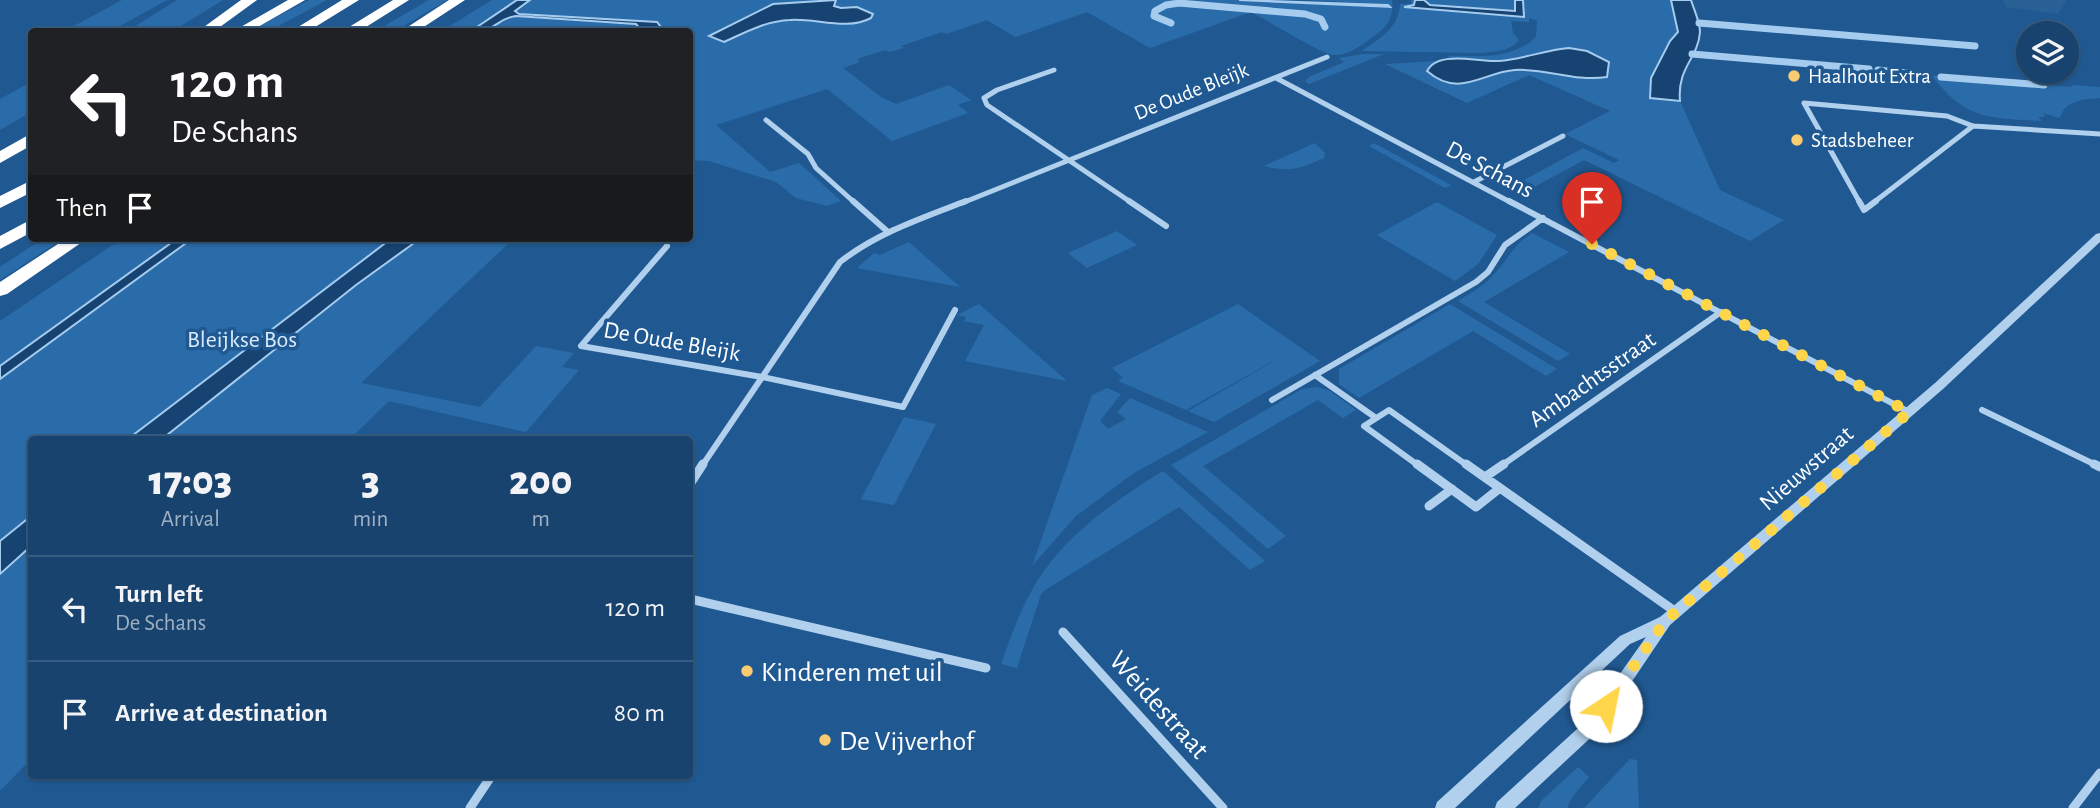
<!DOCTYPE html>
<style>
:root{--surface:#18436e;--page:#254e76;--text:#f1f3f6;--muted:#9fb0c2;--line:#365c81}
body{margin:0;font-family:"Alegreya Sans",sans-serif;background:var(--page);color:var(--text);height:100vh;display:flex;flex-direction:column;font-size:26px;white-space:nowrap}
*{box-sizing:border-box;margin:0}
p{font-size:23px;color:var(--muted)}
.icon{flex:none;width:38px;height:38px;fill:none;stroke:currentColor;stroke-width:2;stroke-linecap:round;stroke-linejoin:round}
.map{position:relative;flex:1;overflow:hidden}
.side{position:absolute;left:28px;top:436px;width:665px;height:343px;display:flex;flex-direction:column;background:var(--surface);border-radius:7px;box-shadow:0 2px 5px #0004,0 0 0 2px var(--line)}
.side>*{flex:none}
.top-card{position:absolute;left:28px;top:28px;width:665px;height:214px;border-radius:7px;box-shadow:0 2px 5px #0004,0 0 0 2px var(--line);background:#202124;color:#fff;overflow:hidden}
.buttons{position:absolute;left:2016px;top:21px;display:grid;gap:14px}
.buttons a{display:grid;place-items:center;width:63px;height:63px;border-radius:50%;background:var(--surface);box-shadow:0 2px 5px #0004,0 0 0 2px var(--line);font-size:35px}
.pin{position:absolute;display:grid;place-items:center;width:60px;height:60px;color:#fff;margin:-72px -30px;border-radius:50% 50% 50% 0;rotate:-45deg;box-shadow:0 0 7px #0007}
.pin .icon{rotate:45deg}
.me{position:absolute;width:77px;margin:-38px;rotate:34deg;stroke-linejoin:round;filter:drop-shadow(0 0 5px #0008)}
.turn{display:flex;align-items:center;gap:24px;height:147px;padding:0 28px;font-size:32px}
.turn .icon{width:91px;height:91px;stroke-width:2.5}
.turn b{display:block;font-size:49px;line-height:60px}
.then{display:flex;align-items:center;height:66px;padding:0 28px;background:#0003;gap:14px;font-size:26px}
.eta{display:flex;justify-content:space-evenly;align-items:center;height:119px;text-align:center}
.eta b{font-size:42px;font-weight:800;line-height:49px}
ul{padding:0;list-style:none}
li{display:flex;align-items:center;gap:21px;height:105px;padding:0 28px;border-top:2px solid var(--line)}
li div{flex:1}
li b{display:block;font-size:26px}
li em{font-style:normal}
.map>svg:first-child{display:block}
.green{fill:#2a6caa}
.water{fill:#164371;stroke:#a5ccef;stroke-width:2}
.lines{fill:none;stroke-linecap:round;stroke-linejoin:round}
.stream{stroke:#a5ccef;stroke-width:7}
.minor-far2{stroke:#b1d0ed;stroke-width:5}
.minor-far1{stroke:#b1d0ed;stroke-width:6}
.minor{stroke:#b1d0ed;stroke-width:9}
.tertiary{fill:#b1d0ed;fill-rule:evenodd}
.motorway{fill:#fff;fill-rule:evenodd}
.wall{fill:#296096}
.route{stroke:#ffd54a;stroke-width:12;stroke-dasharray:0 21.6}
.poi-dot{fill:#fbcb72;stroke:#205992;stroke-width:2.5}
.labels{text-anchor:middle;stroke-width:7;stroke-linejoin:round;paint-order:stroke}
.far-poi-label{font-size:21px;fill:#fff;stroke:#205992;text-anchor:start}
.far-street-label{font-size:21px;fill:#fff;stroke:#205992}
.street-label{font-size:24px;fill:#fff;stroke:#205992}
.park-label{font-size:24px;fill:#d7e9fa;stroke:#205992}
.near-poi-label{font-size:28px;fill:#fff;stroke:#205992;text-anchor:start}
.near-street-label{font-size:28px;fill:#fff;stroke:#205992}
</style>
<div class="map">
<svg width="2100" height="808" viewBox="0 0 2100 808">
<rect width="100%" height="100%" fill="#205992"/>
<path class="green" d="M122,0H167L111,31L63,32Z
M177,0H223L173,31L126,32Z
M309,0H327L269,31H250Z
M429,0H447L395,31H376Z
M492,0H517L471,31L440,32Z
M530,0H1239L1388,8V4L1304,0H1392C1394,14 1389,25 1378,33C1364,43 1352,55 1334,55C1323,55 1265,19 1251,12L1150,48L1087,12L1015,37L987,20L946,34L942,32L901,46L904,48L890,52L885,50L857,59L860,62L843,68L881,97L896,104L949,85L971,100L958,105L968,113L892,141L827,89L716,125L770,172L799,163L841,201L827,206L796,198L776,182L709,161L690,160V32H487Z
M1408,0H1415L1416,3L1409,6L1524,17L1523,0H1671L1678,32L1670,41L1651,78L1650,98L1680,101L1720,190L1784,220L1750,241L1584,160L1527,191L1515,185L1583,148L1614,163L1619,160L1565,134L1610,111L1529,75L1467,103L1385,64L1437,61L1428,68L1431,74C1466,91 1466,82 1498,73C1518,67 1539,70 1558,76L1600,56C1569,44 1556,50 1526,58C1502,65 1474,60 1450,59L1448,56C1479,56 1512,60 1536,37L1537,20L1529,18V22L1511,21L1513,33L1519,40C1511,51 1495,51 1483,53L1362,51C1380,38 1399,28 1400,4H1411V0Z
M1424,0H1515L1516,11L1430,5Z
M1363,54H1384L1309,84L1305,81L1309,77L1344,62L1339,58Z
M1937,75L1940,78L2046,87L2045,85L2072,87L2071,85L2100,87V98C2084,99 2065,100 2060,118L2043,113L2045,117H2038L2042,121C1989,118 1966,120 1932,76Z
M31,82V112L0,130V99Z
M1315,143L1325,153L1324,158C1302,168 1288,173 1264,166Z
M1374,143L1451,185L1445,188L1369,146Z
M1437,202L1497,235L1478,264L1455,281L1377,235Z
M1117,231L1137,245L1087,268L1068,253Z
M1532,233L1569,252L1484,302L1570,354L1558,361L1458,301C1471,293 1484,286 1494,274C1509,259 1512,246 1532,233Z
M44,238H64L0,280V267Z
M123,238H178L0,366V321Z
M193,238H514L361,383L480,407L536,346L574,353L562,367L579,370L526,432L389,401L350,439H32L31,759L0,791V379Z
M909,242L960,287L857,268L874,253L880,255Z
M979,304L1067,381L965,361L984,325L964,321L966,317L957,315Z
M1238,304L1320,361L1214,422L1188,411L1286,354L1186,410L1118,381L1123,378L1112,368Z
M1450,304L1557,369L1546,376L1473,331L1359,398L1339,384V369Z
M1317,387L1330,391L1356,410L1343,418L1318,400L1203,466L1286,536L1268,549L1171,465L1302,389Z
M1107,388L1121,394L1100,421L1108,429L1126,419L1117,412L1130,398L1208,432L1134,473L1076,516L1032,566L1092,395Z
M904,417L936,424L894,505L861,499Z
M1163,471L1265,561L1250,570L1179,507L1045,590L1041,594L1017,668L1001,664C1010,639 1019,613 1032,590C1060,539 1114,501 1163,471Z
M1630,759L1637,760L1639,808H1584Z
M1578,767L1589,777L1573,796L1567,808H1538L1542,800Z"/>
<path class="water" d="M517,0H530L515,11L519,14L657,22L664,31H642L636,24L516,16C497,18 497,32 471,31Z
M836,0L834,6L841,8L857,7L873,14L871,18C847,31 816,18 790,20C766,21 746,32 724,42L709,36L773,4Z
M1239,0L1388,5L1390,7Z
M1415,0H1424L1430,5L1515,11V0H1523L1524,17L1404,7L1414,5Z
M1671,0H1691C1694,10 1700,22 1700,32C1698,59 1677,67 1680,101L1650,98L1651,78L1670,41L1678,32Z
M1569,48L1587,51L1609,62L1607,77C1573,82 1547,68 1515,70C1483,72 1459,99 1427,71C1430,66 1433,63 1439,61C1458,55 1480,62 1499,61C1524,59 1545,50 1569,48Z
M178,238H193L0,379V366Z
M392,238H421L356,285L162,439H128Z
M31,516V546L0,574V541Z"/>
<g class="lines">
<path class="stream" d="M1171,23L1154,16L1155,11L1166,5L1179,3L1305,14L1321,19L1325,27
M1699,23L1975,46
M1692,54L1869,69
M1878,70L1906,73
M1941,77L2044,85"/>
<path class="minor-far2" d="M1054,70L997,90L984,98L987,105L1132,203
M1276,78L1512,203
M766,120L808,154L816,168L855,203
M1973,126L2100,134
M1474,182L1563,136
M962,203L1327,57
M1860,203L1804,103L1947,116L1973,126
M1873,203L1973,126"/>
<path class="minor-far1" d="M853,201L888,232
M1129,201L1166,226
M1509,201L1909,412
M1859,201L1864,210L1876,201
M667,246L581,346L762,377L903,407L955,310
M1315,375L1376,418
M1272,400L1476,282L1488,272L1505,245L1543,218
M1982,410L2098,466
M702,466L840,262C877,233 922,218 966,201
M1419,466L1364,426L1389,410L1468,466
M1501,466L1721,312"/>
<path class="minor" d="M1417,464L1476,507L1500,488
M1466,464L1500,488
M2094,464L2100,467
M1485,477L1504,464
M690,484L703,464
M1500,488L1676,612
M1429,506L1452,489
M690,599L986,668
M1063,632L1223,808
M470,808L492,775
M2073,808L2100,773"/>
<path class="tertiary" d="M2100,233V242L1943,389L1670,625L1600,729L1515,808H1495L1497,802L1588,719L1646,637L1630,644L1455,808H1435L1437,802L1620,636L1660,617L1671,608L1935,383L2096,234Z"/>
<path class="motorway" d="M241,0H257L213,32H197Z
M288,0H305L249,32H232Z
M342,0H359L307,32H290Z
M393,0H409L358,32H341Z
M449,0H465L416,32H400Z
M32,133V145L0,163V151Z
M32,180V192L0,208V196Z
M32,219V232L0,249V236Z
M67,238H88L7,294L0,296V282Z"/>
</g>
<path class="wall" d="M2003,0H2067L2058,14L2006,7Z"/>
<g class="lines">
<path class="route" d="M1592,244L1909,412L1665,621L1606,706"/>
</g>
<g class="poi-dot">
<circle cx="1794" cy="76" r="7"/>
<circle cx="1797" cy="140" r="7"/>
<circle cx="747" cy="671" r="7"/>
<circle cx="825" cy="740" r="7"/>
</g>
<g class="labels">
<g class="far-poi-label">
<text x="1808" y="83">Haalhout Extra</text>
<text x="1811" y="147">Stadsbeheer</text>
</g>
<g class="far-street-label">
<text transform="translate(1191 91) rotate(-22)" y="7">De Oude Bleijk</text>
</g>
<g class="street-label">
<text transform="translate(1490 169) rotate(28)" y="8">De Schans</text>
<text transform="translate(672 341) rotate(10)" y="8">De Oude Bleijk</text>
<text transform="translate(1592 379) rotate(-35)" y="8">Ambachtsstraat</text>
<text transform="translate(1806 468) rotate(-41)" y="8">Nieuwstraat</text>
</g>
<g class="park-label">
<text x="242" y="347">Bleijkse Bos</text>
</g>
<g class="near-poi-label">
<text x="761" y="681">Kinderen met uil</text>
<text x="839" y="750">De Vijverhof</text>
</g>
<g class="near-street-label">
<text transform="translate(1160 704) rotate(48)" y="10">Weidestraat</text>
</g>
</g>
</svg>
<div class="buttons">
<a><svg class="icon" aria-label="layers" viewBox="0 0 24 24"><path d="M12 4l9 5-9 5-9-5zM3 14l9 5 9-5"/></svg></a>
</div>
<div class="pin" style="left:1592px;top:244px;background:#d93025"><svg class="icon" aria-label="arrive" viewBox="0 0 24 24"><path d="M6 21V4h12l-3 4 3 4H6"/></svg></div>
<svg class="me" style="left:1606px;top:706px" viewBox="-20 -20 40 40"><circle r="19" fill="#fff"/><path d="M0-13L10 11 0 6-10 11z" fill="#ffd54a"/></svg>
<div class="top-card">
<div class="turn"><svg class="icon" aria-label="left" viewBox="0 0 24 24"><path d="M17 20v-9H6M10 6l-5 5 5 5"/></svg><div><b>120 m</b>De Schans</div></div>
<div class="then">Then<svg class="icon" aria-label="arrive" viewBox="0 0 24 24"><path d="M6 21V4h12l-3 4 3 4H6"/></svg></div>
</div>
<section class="side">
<div class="eta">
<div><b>17:03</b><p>Arrival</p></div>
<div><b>3</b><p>min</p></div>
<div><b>200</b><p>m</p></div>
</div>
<ul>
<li><svg class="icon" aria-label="left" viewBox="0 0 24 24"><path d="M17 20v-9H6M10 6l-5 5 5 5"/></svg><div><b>Turn left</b><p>De Schans</p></div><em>120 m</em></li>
<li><svg class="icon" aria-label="arrive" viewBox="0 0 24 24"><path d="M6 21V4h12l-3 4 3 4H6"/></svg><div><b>Arrive at destination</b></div><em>80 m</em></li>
</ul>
</section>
</div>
